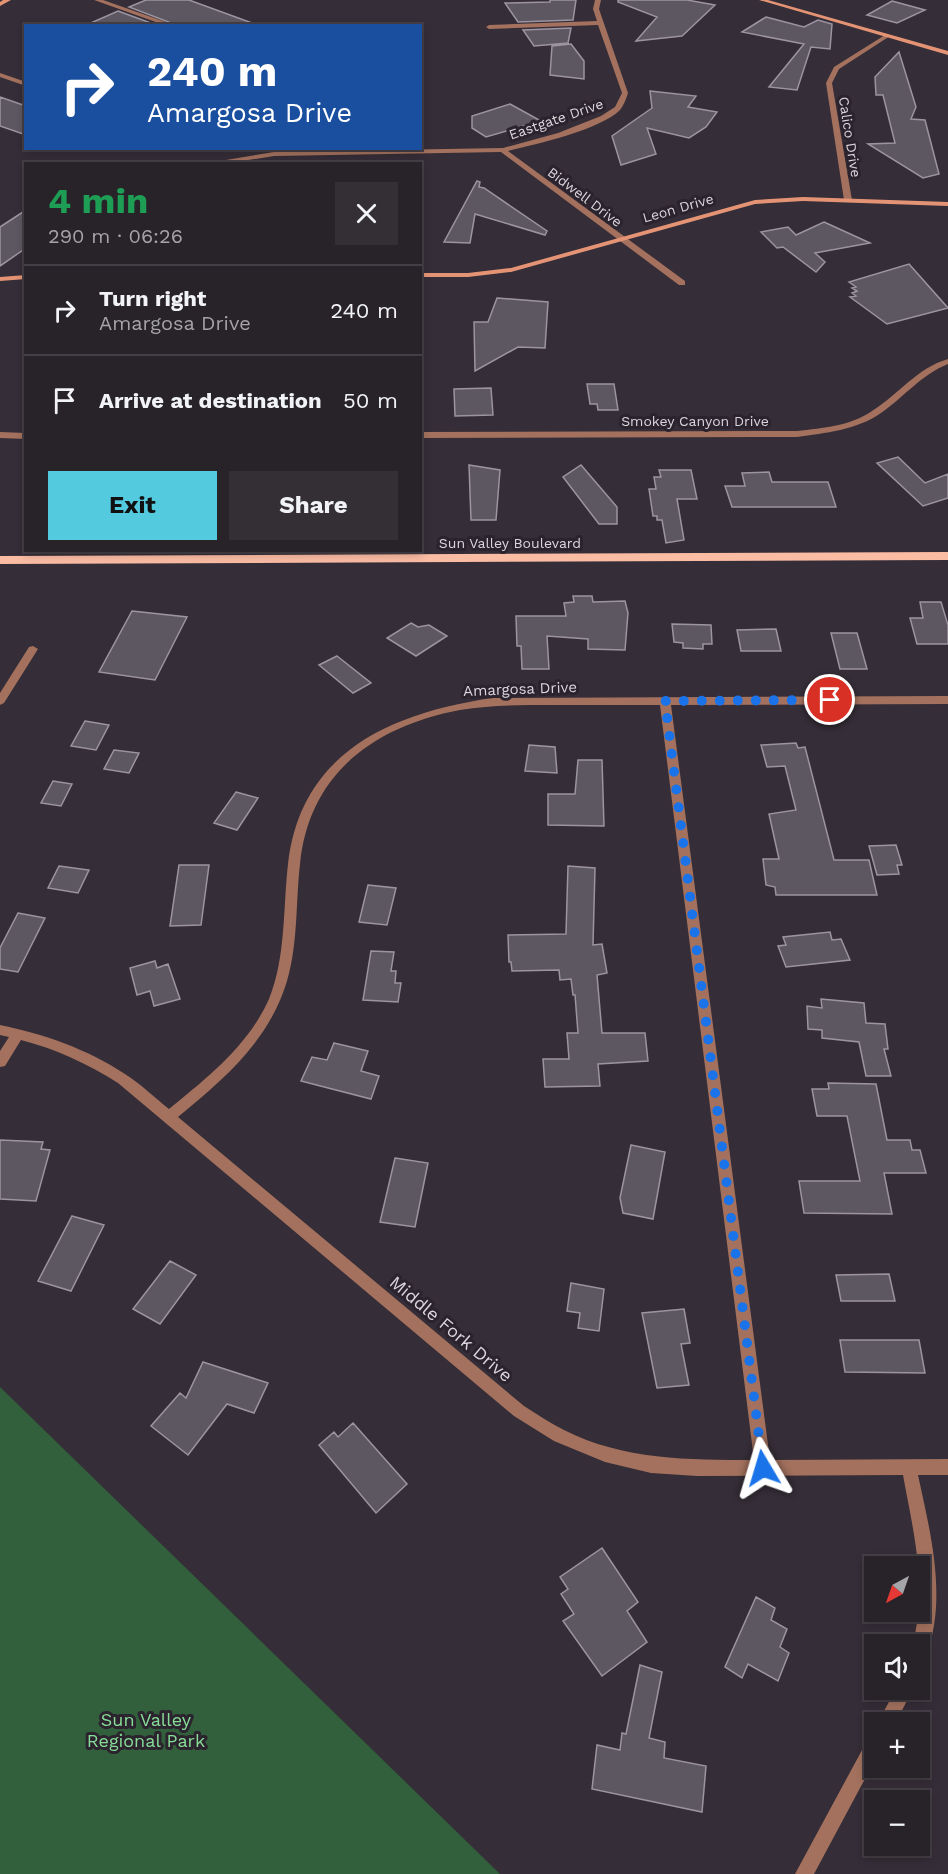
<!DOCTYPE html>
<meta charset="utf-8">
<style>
:root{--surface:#282229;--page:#342f35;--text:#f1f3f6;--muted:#a5a4a8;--line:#443f46;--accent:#54cade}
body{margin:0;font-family:"Work Sans",sans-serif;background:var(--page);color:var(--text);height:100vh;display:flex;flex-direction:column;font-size:22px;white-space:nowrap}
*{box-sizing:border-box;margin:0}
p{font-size:20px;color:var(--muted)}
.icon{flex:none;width:33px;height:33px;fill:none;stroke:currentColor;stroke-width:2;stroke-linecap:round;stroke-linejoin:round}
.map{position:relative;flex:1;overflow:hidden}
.details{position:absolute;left:24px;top:162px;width:398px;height:390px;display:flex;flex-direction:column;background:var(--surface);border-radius:0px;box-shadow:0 3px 9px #0003,0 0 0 2px var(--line)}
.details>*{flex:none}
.guide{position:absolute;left:24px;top:24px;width:398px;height:126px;border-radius:0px;box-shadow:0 3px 9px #0003,0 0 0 2px var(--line);background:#1a4fa0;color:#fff;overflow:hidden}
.needle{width:39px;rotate:220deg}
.fabs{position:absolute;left:864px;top:1556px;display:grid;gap:12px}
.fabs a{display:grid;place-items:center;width:66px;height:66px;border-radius:0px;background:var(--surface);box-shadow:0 3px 9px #0003,0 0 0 2px var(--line);font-size:30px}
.pin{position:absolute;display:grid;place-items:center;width:51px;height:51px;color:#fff;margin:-26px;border:3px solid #fff;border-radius:50%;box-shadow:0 2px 6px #0007}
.me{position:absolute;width:66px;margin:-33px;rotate:353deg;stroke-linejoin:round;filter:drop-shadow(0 0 4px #0008)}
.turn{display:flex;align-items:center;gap:21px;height:126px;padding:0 24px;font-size:27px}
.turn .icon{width:78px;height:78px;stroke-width:2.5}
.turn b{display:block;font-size:42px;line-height:51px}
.round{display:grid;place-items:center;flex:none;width:63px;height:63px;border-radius:0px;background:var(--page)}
.headline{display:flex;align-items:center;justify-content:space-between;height:102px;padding:0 24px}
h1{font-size:36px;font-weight:700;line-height:45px;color:#1e9e55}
.action{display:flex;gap:12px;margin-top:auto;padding:12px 24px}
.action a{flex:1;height:69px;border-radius:0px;background:var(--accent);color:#111;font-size:24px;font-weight:700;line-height:69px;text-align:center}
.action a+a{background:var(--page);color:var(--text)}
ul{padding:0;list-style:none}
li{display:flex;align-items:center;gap:18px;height:90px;padding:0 24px;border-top:2px solid var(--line)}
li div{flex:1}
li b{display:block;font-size:22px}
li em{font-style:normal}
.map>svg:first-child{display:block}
.green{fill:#32603c}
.building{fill:#5d5762;stroke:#9c95a1;stroke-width:1.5}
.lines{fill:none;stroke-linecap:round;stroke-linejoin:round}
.street{fill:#a3715d;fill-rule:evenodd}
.secondary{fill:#e49475;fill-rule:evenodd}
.primary{fill:#fbbca4;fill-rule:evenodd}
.route{stroke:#1a73e8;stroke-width:10;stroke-dasharray:0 18}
.labels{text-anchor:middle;stroke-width:6;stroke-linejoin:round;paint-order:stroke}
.far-street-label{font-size:14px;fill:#dbd6dc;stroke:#2b232d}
.street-label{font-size:15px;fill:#dbd6dc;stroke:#2b232d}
.near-street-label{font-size:18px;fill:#dbd6dc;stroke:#2b232d}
.near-park-label{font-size:18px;fill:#87dd98;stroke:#2b232d}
</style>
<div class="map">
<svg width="948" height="1874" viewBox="0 0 948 1874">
<rect width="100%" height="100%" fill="#352d37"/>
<path class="green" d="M0,1387L500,1874H0Z"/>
<path class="building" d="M146,0H189L252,23L251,26H179L129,7Z
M550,0H576L573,20L518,22L505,3L550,2Z
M618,0H687L715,5L682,36L636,41L657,17L618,2Z
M892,1L925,10L897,23L867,15Z
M118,11L159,26H84Z
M766,17L804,27L818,20L832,24L830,49L811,47L797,90L769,87L804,44L742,32Z
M571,28L568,43L534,46L523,30Z
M571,44L584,61V79L550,75L552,46Z
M899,52L916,107L911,119L925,120L939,174L923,178L868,144L895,143L883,95H876L875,77Z
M650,91L696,96L688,107L717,112L706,127L689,138L647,128L656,154L621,165L612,136L652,108Z
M0,97L26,106V135L0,126Z
M510,104L541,121L486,137L472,128V116Z
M477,181L480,182L479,187L484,188L547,231L545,235L475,214L470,243L444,242Z
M26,210V248L0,266V227Z
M824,222L870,243L815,253L825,262L816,272L783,247L777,248L761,232L788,227L796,235Z
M909,264L948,308L887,324L850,297L856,296L852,293L857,291L852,288L856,287L849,282Z
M497,298L548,302L545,348L518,347L475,371L474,322H488Z
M587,384H614L618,410H598L597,404H590Z
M491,388L493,415L455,416L454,389Z
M898,457L925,483L948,474V498L923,506L877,463Z
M469,465L500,470L496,520H471Z
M581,465L617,507V524H599L563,477Z
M659,470H691L697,499H677L684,540L666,543L662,520H657V516H653L649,489H656L654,477H661Z
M769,472L772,482H828L836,507H732L725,486H745L742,473Z
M573,596H592L593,602L625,601L628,613L625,650L588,649V639L547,636L549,669H522L521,646H517L516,616H566L564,603L574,602Z
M920,602H941L948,625V644H917L910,618H923Z
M132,611L187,617L155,680L99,672Z
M411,623L418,627L429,625L447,636L416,656L387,638Z
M672,624L711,625L712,644H703V649L683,648V643L674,642Z
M776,629L781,651H741L737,630Z
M831,633H857L867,669H840Z
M337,656L371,683L353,693L319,665Z
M85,721L109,725L96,750L71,746Z
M796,743L798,748L805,747L834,860H869L877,895H776L775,887L766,885L763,859H779L769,814L796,810L785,766L767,767L761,745Z
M529,745L555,747L557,773L525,771Z
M114,750L139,753L129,773L104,769Z
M578,760H602L604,826L548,825V794H575Z
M53,781L72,784L61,806L41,803Z
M236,792L258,798L237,830L214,823Z
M896,845L902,865H897L899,874L877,875L869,846Z
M179,865H209L201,925L170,926Z
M59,866L89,870L78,893L48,888Z
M568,866L595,868L593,945L602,944L607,973L597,975L602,1033H645L648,1061L598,1064L600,1086L545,1087L543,1059H569L567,1033H578L575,995H573L571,979L560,980L559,970L512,971L511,962H509L508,935L566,934Z
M368,885L396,888L387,925L359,922Z
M18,913L45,918L18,972L0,969V948Z
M830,932L832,940L841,939L850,960L786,967L778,946L786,945L783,937Z
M371,951L394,952L391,971H396L395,983H401L398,1002L363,1000Z
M155,961L157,968L168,964L180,999L154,1006L150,991L137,995L130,968Z
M821,999L864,1003L866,1023L885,1024L888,1049H884L891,1076H866L859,1042L822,1038V1030L808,1029L807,1006L822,1008Z
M334,1043L368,1051L361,1071L379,1076L371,1099L301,1081L312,1057L327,1060Z
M828,1083L876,1084L887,1140H910L912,1150H920L926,1173H884L892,1214L804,1213L799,1181H860L847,1116H817L812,1089H829Z
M0,1140L43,1142L41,1149L50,1150L36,1201L0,1199Z
M631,1145L665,1152L653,1219L623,1213L620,1198Z
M395,1158L428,1163L415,1227L380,1222Z
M72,1216L104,1225L71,1291L38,1281Z
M170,1261L196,1275L160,1324L133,1309Z
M889,1274L895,1301H841L836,1275Z
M571,1283L604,1289L599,1331L578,1328L580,1313L567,1311Z
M684,1309L690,1343L681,1344L689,1385L657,1388L642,1313Z
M840,1340H919L925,1373L845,1372Z
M203,1362L268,1383L254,1413L227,1404L188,1455L151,1426L180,1393L186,1398Z
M353,1423L407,1484L376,1513L319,1445L334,1432L338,1437Z
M602,1548L638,1602L627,1611L647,1642L602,1676L563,1621L574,1614L561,1594L568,1589L560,1577Z
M756,1597L775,1608L771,1620L787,1629L780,1647L789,1653L778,1681L748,1664L742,1678L725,1667Z
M640,1665L662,1672L649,1738L665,1742L664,1758L706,1766L702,1812L592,1789L597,1745L620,1750L622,1733L626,1734Z"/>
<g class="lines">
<path class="street" d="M94,0H103L177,26H167Z
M595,0H601L599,9L628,93C626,99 624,105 620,110C600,130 536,144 508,151L685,281V285H679L501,152L274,156L223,164H202L274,152L503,148L558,133L601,116L615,107L622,93L598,25L489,29L486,27L489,25L597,21L593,9Z
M885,35L890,36L839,69L832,83L852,200L848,202L844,200L826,83L834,67Z
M0,73L26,82V86L0,77Z
M948,359V364C921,375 904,397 881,413C857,430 825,433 797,437L420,438V432L797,431C823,428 850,426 872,411C899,394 917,368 948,359Z
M0,432L26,433V439L0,438Z
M33,646L38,649L4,703L0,705V693L29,647Z
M948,696V704L671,705L770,1460L948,1459V1475H918C930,1531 948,1599 926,1655L920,1657V1644H913C927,1584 914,1535 903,1475L697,1476L651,1473L605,1462L554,1441L514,1416L118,1083C88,1064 56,1049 21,1040L5,1066L0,1067V1051L9,1037L0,1035V1025C44,1034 87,1049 125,1074C141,1084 155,1098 169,1109C207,1078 248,1046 269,999C286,957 283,908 288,864C301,751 392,713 492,698ZM660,705L754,1460C689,1460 623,1460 564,1430C550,1423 537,1414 524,1406L178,1117C219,1083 260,1049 281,998C299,956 295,908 300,864C309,773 375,726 460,710C491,705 521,705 551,705C587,705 624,705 660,705Z
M896,1689H913L896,1722H878Z
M874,1736V1762L814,1874H795L868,1739Z"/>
<path class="secondary" d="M3,0H11L0,6V2Z
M759,0H768L948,51V55Z
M803,197L948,202V206L803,201L755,204L511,272L468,277H420V273H468L511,268L755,200Z
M26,275V279L0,281V277Z"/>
<path class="primary" d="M948,552V560L0,564V556Z"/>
</g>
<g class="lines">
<path class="route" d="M763,1468L665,701L830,700"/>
</g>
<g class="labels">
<g class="far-street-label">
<text transform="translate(556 119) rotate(-19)" y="5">Eastgate Drive</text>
<text transform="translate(850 137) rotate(81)" y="5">Calico Drive</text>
<text transform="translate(585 197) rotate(37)" y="5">Bidwell Drive</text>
<text transform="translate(678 208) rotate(-16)" y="5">Leon Drive</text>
<text x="695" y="426">Smokey Canyon Drive</text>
<text x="510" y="548">Sun Valley Boulevard</text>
</g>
<g class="street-label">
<text transform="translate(520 689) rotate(-2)" y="5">Amargosa Drive</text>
</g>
<g class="near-street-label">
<text transform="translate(451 1329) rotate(40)" y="6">Middle Fork Drive</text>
</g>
<g class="near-park-label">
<text x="146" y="1726">Sun Valley<tspan x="146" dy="21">Regional Park</tspan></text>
</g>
</g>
</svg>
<div class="fabs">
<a><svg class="needle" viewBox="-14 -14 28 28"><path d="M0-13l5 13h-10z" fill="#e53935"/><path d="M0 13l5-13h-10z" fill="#a5a4a8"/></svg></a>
<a><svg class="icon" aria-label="sound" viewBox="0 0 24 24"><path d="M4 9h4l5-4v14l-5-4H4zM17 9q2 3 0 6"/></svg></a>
<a>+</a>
<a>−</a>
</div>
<div class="pin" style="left:830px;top:700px;background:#d93025"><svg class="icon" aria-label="arrive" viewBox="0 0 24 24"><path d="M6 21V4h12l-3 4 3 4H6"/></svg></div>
<svg class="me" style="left:763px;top:1468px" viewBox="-20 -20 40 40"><path d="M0-17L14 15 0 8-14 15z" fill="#1a73e8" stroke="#fff" stroke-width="4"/></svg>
<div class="guide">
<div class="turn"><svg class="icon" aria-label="right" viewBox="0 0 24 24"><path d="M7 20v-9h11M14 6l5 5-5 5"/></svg><div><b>240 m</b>Amargosa Drive</div></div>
</div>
<section class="details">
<div class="headline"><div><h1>4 min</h1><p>290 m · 06:26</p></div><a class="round"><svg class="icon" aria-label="close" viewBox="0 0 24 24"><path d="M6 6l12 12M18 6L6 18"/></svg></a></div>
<ul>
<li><svg class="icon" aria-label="right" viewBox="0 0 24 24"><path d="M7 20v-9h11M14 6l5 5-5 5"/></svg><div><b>Turn right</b><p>Amargosa Drive</p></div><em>240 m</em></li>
<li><svg class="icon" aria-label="arrive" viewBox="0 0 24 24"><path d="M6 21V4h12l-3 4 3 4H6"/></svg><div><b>Arrive at destination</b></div><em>50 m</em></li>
</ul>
<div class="action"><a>Exit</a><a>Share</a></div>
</section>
</div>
